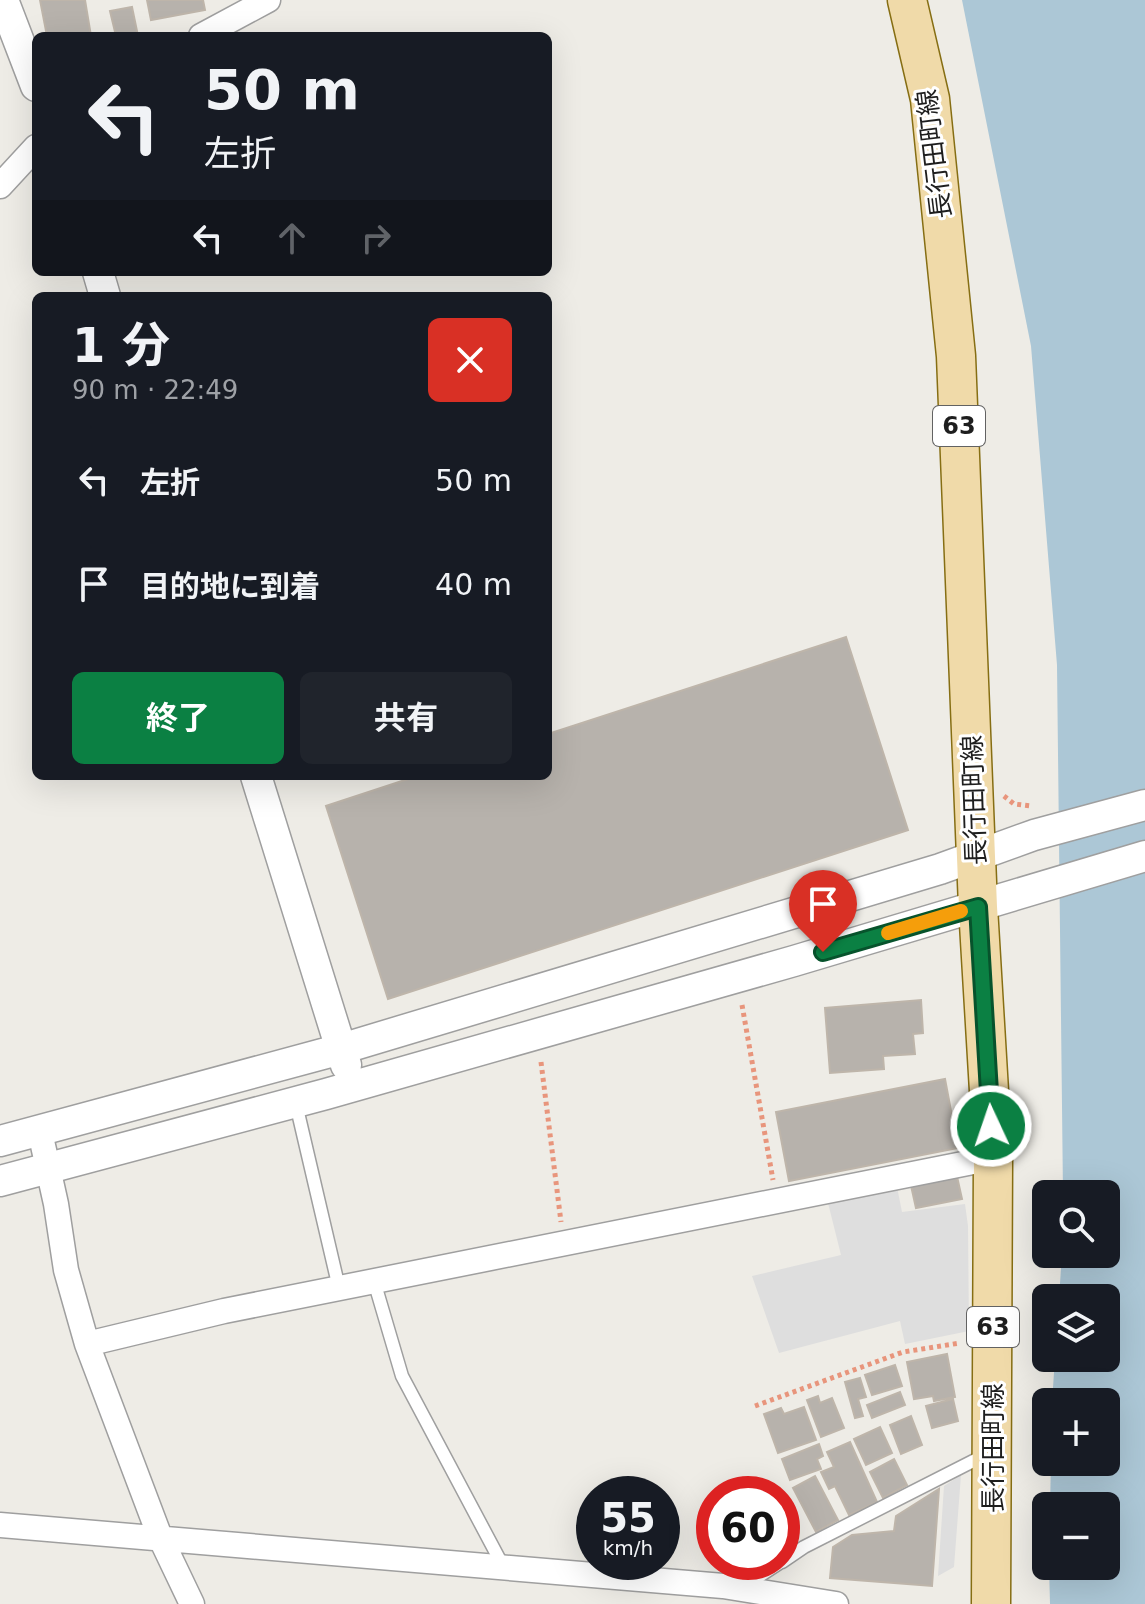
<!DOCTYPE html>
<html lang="ja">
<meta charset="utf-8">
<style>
:root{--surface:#171b24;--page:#20242c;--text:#f1f3f6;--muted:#9ea1a6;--accent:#0b8043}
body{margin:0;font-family:"DejaVu Sans","Noto Sans JP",sans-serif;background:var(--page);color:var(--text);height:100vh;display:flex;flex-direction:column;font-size:30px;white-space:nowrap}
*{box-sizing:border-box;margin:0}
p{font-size:26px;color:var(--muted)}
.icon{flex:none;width:44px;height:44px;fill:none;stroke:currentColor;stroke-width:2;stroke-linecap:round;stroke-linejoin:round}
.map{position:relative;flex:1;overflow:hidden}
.drawer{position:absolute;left:32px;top:292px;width:520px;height:488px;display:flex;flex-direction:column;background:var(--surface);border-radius:12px;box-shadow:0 8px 32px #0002}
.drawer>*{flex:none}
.banner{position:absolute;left:32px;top:32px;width:520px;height:244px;border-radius:12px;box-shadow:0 8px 32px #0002;background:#171b24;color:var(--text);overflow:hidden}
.buttons{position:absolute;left:1032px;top:1180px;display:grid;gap:16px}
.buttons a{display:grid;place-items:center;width:88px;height:88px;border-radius:12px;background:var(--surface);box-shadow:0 8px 32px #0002;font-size:40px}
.speed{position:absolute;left:576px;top:1476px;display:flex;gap:16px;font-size:40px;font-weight:700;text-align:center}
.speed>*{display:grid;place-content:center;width:104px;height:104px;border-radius:50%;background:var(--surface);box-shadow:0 8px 32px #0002;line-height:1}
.speed small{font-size:20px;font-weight:400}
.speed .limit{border:12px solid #d22;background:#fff;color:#111}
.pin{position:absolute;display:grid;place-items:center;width:68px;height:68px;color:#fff;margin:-82px -34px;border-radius:50% 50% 50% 0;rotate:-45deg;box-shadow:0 0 8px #0007}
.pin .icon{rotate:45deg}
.me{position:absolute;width:88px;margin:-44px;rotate:357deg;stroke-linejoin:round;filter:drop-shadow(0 0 6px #0008)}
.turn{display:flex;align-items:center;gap:28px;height:168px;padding:0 40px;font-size:36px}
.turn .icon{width:104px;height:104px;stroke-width:2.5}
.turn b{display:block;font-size:56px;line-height:68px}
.lanes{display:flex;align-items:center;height:76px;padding:0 40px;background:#0003;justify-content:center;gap:40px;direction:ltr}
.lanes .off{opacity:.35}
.round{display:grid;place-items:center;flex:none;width:84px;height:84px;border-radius:12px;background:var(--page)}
.summary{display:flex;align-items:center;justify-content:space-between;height:136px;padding:0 40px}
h1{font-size:48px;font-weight:700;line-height:60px}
.action{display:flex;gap:16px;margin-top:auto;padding:16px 40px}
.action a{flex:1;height:92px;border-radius:12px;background:var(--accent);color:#fff;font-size:32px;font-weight:700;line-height:92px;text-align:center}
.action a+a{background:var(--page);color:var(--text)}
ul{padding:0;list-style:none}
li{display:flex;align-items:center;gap:24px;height:104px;padding:0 40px}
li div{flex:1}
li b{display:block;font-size:30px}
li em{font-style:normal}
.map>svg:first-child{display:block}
.parking{fill:#dedede}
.water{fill:#acc7d6}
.building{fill:#b7b2ac;stroke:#beb5aa;stroke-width:2}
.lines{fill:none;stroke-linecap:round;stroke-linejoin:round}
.service-casing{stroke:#9f9f9f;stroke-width:15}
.minor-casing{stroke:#9f9f9f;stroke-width:27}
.tertiary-casing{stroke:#9f9f9f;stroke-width:33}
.primary-casing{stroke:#866e13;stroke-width:41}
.path{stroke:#e8957c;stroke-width:5;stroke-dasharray:4 4;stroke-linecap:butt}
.service{stroke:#fff;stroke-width:12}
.minor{stroke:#fff;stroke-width:24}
.tertiary{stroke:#fff;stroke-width:30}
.primary{stroke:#f0daa9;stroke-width:38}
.route-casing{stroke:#07532c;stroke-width:20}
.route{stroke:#0b8043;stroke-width:14}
.slow{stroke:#f59e0b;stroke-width:14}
.labels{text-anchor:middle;stroke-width:6;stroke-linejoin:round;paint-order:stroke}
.shield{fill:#fff;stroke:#626262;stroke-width:2}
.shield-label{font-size:24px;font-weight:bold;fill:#1e1e1e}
.street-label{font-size:26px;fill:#1e1e1e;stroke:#fff}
</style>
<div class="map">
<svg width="1145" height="1604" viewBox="0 0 1145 1604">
<rect width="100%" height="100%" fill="#eeece6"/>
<path class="parking" d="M897,1187L902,1212L965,1204L968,1226L969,1331L905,1344L900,1321L779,1353L752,1276L841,1255L827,1199Z
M961,1475L954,1567L938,1576L944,1486Z"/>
<path class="water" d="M962,0H1145V1604H1050L1049,1566H1106V1506H1050L1051,1462H1106V1402H1052L1055,1358H1106V1298H1059L1062,1254H1106V1194H1063L1057,665L1031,346Z"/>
<path class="building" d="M40,0H85L91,36H47Z
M147,0H203L205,10L151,20Z
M132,7L138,36H116L110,11Z
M846,637L908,830L388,999L326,806L417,776H548V734Z
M921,1000L923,1033L913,1034L915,1054L883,1056L884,1069L830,1073L825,1008Z
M945,1079L958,1148L789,1181L776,1112Z
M956,1172L962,1199L916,1208L910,1181Z
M947,1354L955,1397L934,1401L933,1396L914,1399L907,1362Z
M895,1365L902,1386L872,1395L865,1375Z
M860,1378L866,1397L858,1399L863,1416L855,1418L845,1382Z
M900,1392L905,1405L872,1418L867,1405Z
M818,1396L820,1403L832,1398L844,1428L821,1437L807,1400Z
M953,1399L958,1421L932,1428L926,1406Z
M804,1407L816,1440L778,1453L764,1414L781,1408L784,1414Z
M911,1416L922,1445L901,1454L890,1425Z
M880,1427L892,1453L866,1465L854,1439Z
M850,1442L877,1502L849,1515L835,1486L829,1489L821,1472L834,1467L827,1452Z
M819,1444L823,1456L817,1459L821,1469L790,1480L782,1459Z
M894,1459L907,1485L883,1498L870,1472Z
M815,1476L838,1520L816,1532L793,1488Z
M939,1489L932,1586L830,1578L833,1547L852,1535L894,1531L896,1516Z"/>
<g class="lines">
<g class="service-casing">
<path id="service" d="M296,1104L339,1288
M374,1281L402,1376L503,1566
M782,1562L804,1547L987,1454
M744,1586L781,1562"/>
</g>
<g class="minor-casing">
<path id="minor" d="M201,36L268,0
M0,186L36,147
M40,1132L56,1204L66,1270L87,1344L160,1537L192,1604
M87,1344L224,1311L993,1158
M0,1525L723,1586L836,1604"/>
</g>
<g class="tertiary-casing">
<path id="tertiary" d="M3,0L36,86
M98,272L105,296
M256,776L346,1065
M0,1141L341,1049L940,869L1034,835L1145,805
M0,1181L326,1094L794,961L1145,856"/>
</g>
<g class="primary-casing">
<path id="primary" d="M907,0L930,99L956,356L978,907L993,1158L991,1604"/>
</g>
<path class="path" d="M1004,796L1014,804L1031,806
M742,1005L773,1180
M541,1062L561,1222
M755,1406L903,1352L960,1343"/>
<use href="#service" class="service"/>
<use href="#minor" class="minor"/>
<use href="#tertiary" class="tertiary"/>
<use href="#primary" class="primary"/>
</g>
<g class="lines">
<g class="route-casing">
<path id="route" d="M823,952L978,907L991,1126"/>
</g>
<use href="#route" class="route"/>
<path class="slow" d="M888,933L961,911"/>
</g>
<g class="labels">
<g class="shield">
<rect x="933" y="406" width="52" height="40" rx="6"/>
<rect x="967" y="1307" width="52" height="40" rx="6"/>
</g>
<g class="shield-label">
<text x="959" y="434">63</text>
<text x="993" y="1335">63</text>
</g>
<g class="street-label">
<text transform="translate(934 154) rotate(-97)" y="9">長行田町線</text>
<text transform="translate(974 800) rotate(-92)" y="9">長行田町線</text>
<text transform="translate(993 1448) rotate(-90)" y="9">長行田町線</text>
</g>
</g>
</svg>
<div class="buttons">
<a><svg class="icon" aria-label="search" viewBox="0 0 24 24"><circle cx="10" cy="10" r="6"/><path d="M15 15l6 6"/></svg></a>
<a><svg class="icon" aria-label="layers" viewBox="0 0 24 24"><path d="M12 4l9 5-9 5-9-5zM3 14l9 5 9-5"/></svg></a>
<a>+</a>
<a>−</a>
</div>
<div class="speed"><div>55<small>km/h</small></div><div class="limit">60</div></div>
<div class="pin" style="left:823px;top:952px;background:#d93025"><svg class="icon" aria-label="arrive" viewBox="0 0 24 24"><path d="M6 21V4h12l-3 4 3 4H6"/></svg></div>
<svg class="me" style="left:991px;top:1126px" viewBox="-20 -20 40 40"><circle r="17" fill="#0b8043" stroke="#fff" stroke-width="3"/><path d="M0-11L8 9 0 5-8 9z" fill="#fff"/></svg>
<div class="banner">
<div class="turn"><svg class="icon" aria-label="left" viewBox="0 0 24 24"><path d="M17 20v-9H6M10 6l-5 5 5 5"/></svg><div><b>50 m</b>左折</div></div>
<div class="lanes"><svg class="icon" aria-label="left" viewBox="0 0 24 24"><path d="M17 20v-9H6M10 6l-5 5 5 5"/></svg><svg class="icon off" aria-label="ahead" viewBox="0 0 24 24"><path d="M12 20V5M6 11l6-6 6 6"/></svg><svg class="icon off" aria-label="right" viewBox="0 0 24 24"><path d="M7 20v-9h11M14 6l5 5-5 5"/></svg></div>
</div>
<section class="drawer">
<div class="summary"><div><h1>1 分</h1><p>90 m · 22:49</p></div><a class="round" style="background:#d93025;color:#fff"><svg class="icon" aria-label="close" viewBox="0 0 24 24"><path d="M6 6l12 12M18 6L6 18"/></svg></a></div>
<ul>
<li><svg class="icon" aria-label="left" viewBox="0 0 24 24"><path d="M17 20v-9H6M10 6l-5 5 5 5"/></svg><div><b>左折</b></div><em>50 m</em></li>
<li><svg class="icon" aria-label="arrive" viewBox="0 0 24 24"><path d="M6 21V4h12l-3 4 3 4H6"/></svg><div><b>目的地に到着</b></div><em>40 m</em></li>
</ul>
<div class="action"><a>終了</a><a>共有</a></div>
</section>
</div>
